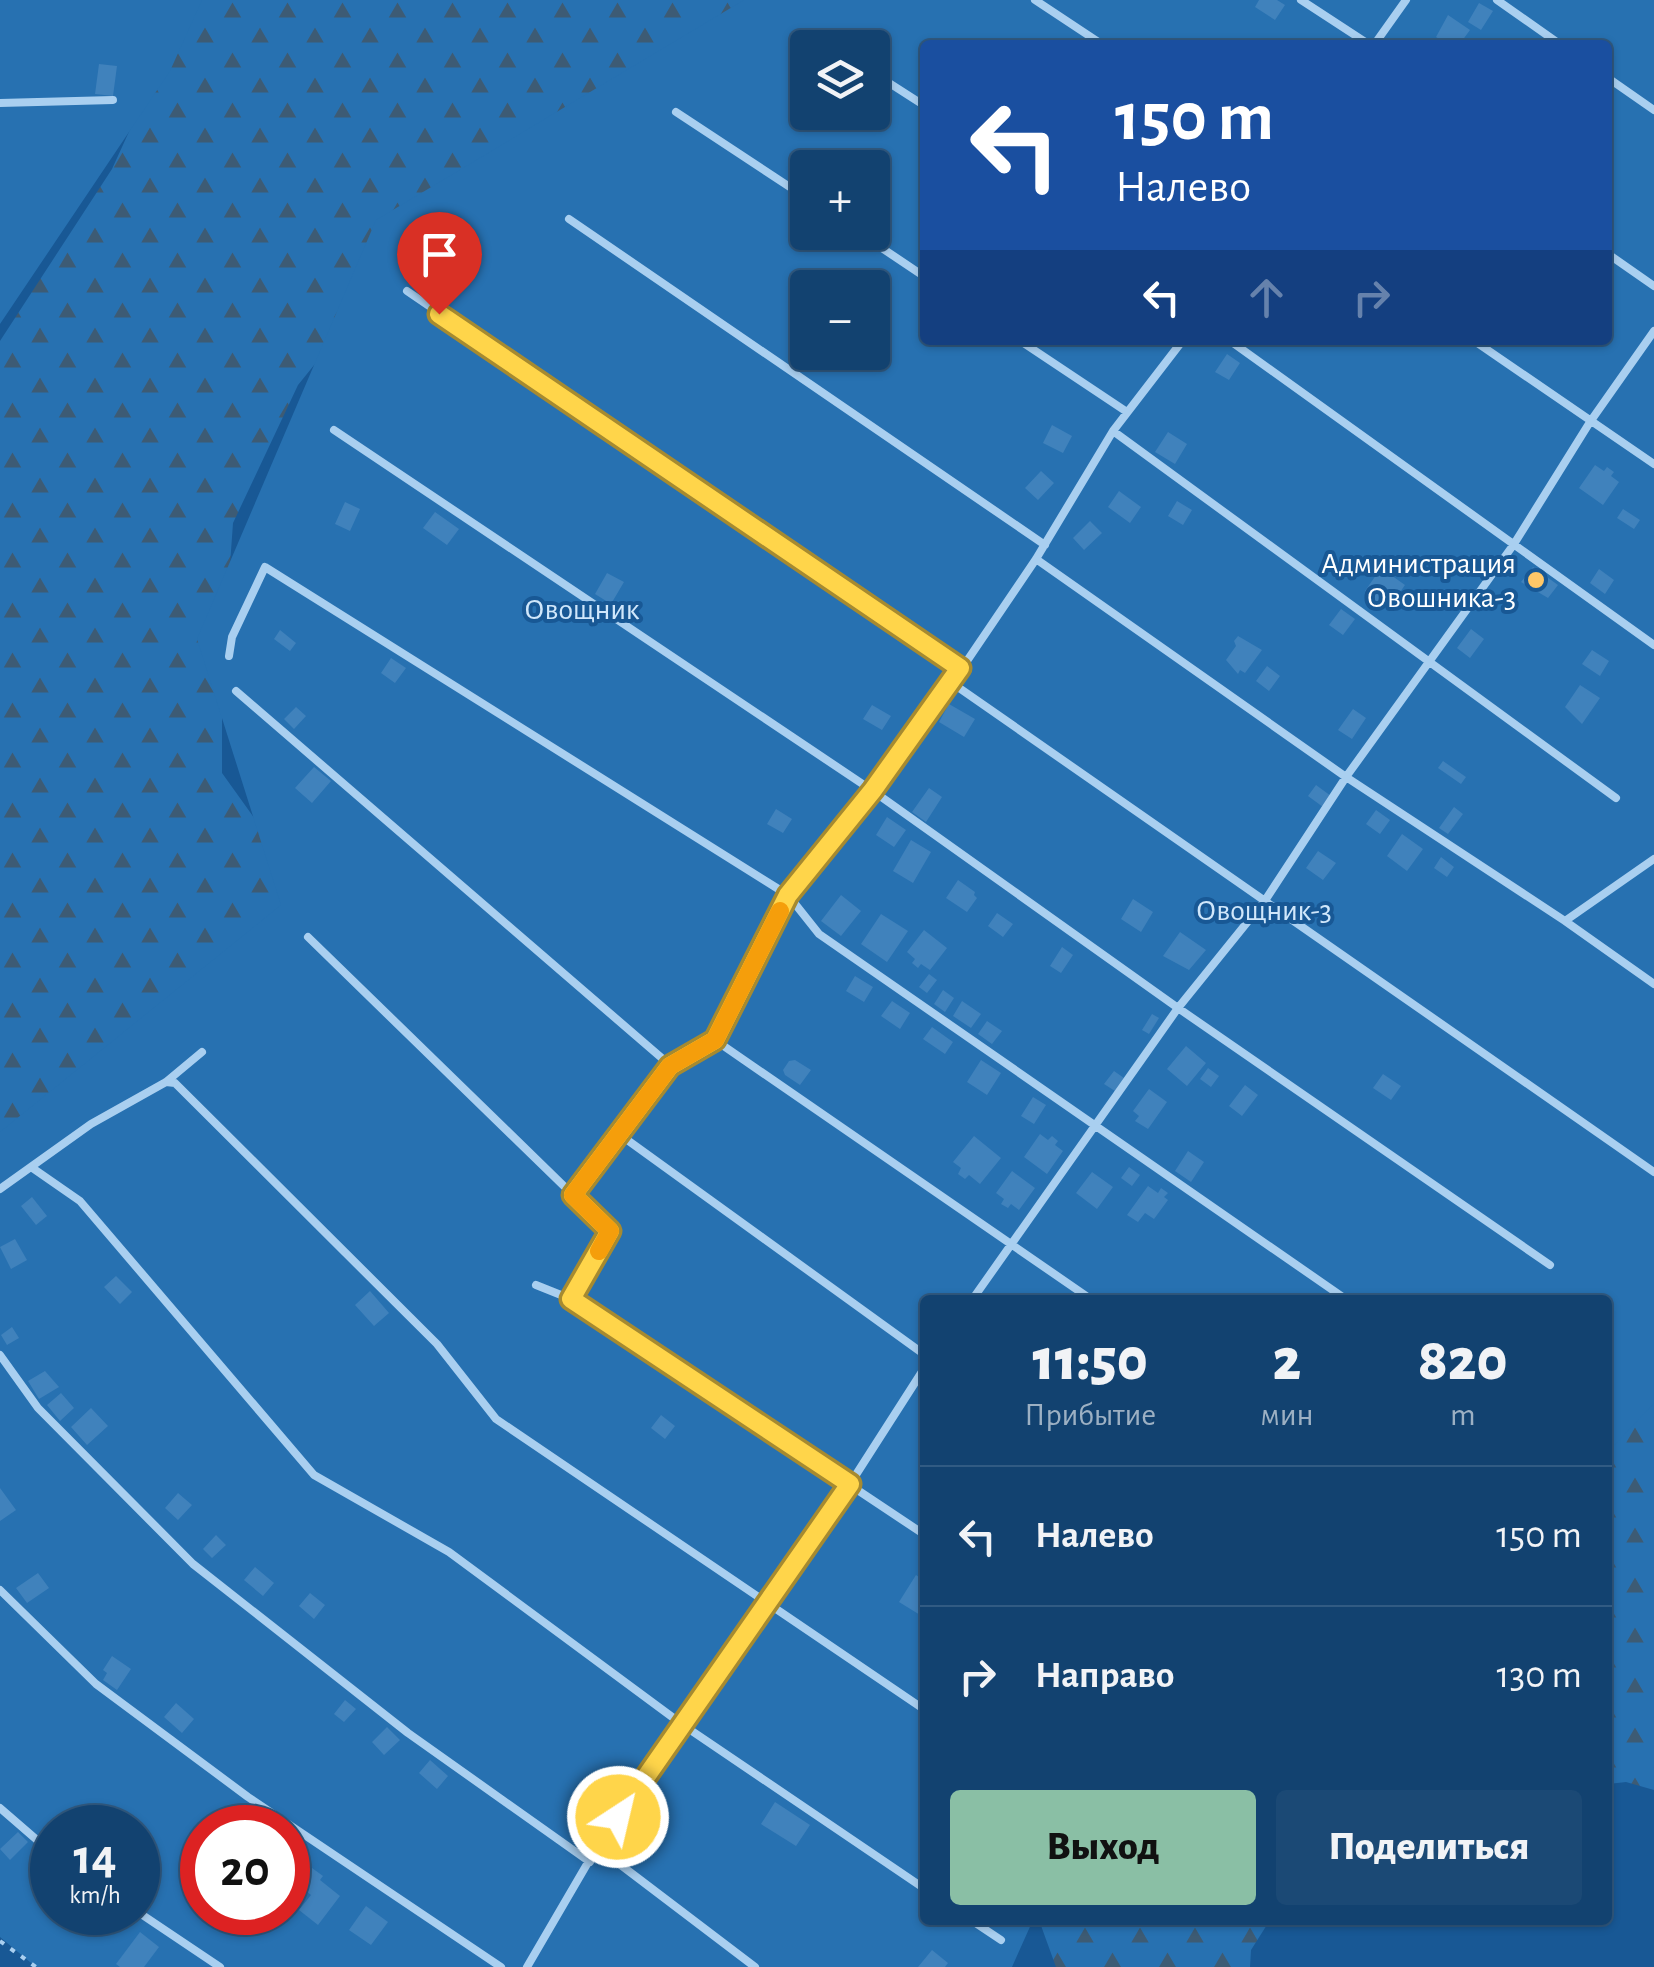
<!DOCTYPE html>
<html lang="ru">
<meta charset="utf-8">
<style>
:root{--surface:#124270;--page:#1b4975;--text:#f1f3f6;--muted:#9cb0c3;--line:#315b83;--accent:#8abfa5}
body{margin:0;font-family:"Alegreya Sans",sans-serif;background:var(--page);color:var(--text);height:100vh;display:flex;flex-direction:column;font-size:38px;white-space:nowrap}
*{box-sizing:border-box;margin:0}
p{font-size:32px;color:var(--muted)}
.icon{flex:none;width:55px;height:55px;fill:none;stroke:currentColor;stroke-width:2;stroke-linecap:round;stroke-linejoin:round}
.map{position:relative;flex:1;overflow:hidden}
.sheet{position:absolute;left:920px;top:1295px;width:692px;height:630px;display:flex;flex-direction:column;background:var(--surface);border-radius:10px;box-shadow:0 2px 8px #0004,0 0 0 2px var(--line)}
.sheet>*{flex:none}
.top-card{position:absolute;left:920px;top:40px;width:692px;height:305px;border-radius:10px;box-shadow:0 2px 8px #0004,0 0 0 2px var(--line);background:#1a4fa0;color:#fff;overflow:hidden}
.controls{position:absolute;left:790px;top:30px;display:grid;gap:20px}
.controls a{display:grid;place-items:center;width:100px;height:100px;border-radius:10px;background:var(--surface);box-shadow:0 2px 8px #0004,0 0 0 2px var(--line);font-size:50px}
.speed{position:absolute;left:30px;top:1805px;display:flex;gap:20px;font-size:50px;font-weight:700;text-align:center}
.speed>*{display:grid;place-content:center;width:130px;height:130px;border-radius:50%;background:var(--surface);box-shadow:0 2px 8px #0004,0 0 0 2px var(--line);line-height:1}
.speed small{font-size:25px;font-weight:400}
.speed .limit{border:15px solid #d22;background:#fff;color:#111}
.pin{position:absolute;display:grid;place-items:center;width:85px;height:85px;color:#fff;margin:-102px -42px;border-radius:50% 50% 50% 0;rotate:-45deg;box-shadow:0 0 10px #0007}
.pin .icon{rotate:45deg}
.me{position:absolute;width:110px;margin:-55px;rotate:35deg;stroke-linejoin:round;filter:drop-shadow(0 0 8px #0008)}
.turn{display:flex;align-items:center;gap:35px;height:210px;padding:0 30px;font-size:45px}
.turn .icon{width:130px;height:130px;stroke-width:2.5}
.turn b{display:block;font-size:70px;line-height:85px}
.lanes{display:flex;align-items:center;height:95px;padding:0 30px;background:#0003;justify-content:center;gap:50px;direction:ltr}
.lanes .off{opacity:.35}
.eta{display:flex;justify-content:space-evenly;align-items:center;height:170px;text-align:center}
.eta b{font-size:60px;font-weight:800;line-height:70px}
.cta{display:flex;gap:20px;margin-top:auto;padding:20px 30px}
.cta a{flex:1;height:115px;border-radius:10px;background:var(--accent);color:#111;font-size:40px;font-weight:800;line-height:115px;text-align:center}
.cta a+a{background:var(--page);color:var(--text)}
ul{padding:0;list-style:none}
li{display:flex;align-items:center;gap:30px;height:140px;padding:0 30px;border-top:2px solid var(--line)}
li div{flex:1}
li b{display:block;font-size:38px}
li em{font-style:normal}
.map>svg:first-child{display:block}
.forest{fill:url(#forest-firs)}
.green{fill:#2771b1;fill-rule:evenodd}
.building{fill:#4082bc}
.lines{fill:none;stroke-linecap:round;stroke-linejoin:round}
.path{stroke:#a9cff0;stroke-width:4;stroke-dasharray:5 8;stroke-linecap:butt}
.service{stroke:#a9cff0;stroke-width:8}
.route-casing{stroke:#a68a30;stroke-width:25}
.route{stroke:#ffd54a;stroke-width:18}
.slow{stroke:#f59e0b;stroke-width:18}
.poi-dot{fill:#ffc768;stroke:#185895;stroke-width:4}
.labels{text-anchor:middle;stroke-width:8;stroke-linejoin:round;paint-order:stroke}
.poi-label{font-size:30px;fill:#fff;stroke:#185895;text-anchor:end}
.park-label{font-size:30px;fill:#d0e7fb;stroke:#185895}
</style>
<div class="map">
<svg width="1654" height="1967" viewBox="0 0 1654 1967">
<defs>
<pattern id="forest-firs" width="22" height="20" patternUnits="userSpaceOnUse" patternTransform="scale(2.5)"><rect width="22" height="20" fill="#2771b1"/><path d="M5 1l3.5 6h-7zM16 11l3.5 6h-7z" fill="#3d5b74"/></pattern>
</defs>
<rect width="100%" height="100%" fill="#185895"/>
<path class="forest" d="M173,0H820L381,282L298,385L233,523L222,675V773L307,892L0,1158V341L112,169L174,33Z
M1654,1324V1790L1626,1782L1608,1784V1376Z
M1039,1920H1270L1251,1950L1250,1967H1056Z"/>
<path class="green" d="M0,0H202L170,71L0,324Z
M744,0H1654V1403L1608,1452V1300H925V1920H1033L1012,1967H36L0,1937V1132L281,905L197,639L376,220ZM925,45H1608V340H925ZM808,48H872V112H808ZM808,168H872V232H808ZM808,288H872V352H808ZM52,1828H138V1912H52ZM202,1828H288V1912H202Z"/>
<path class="building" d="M1259,0H1277L1285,5L1275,20L1255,7Z
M1479,3L1493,11L1481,30L1468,22Z
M1448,15L1470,30L1459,45H1448L1436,37Z
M99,64L117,66L113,96L95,94Z
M1227,354L1240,363L1229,380L1215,372Z
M1052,425L1072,436L1063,453L1043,443Z
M1168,432L1187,444L1175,464L1155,452Z
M1595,465L1604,471L1607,467L1614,472L1611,476L1619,482L1603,505L1579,488Z
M1041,471L1054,483L1038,500L1025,488Z
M1119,491L1141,507L1130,523L1108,507Z
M1177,501L1192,510L1183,525L1168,516Z
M345,502L360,509L350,531L335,524Z
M1623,509L1640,520L1634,529L1617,518Z
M435,512L459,529L447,545L423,528Z
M1090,521L1102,533L1084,550L1073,538Z
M1533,567L1558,585L1548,598L1521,582Z
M1381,568L1405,585L1389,608L1380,602L1377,606L1371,602L1374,597L1365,591Z
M1599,569L1614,580L1605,594L1590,583Z
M607,573L624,582L611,604L595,594Z
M1341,609L1355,619L1343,635L1329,625Z
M1471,629L1484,639L1470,658L1457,648Z
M280,630L296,643L290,651L274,639Z
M1238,636L1262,650L1245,673L1240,670L1238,674L1226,660L1236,646L1234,641Z
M1592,650L1609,661L1600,676L1582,664Z
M391,658L406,668L395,683L381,673Z
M1267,666L1280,676L1269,691L1256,681Z
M1580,685L1600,698L1582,724L1565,707Z
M949,704L975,719L964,737L939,722Z
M872,705L891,716L882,730L863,719Z
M296,707L306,716L294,729L284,719Z
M1353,709L1366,718L1352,739L1338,730Z
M1443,761L1466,777L1461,784L1438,768Z
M314,767L331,781L312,803L295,788Z
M1316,785L1331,796L1323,807L1308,796Z
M929,788L942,797L926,822L912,812Z
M1454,807L1463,814L1448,834L1439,828Z
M776,809L792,819L783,833L767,824Z
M1376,810L1390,820L1380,834L1366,824Z
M887,817L906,830L894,847L876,835Z
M1402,834L1423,849L1407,871L1387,856Z
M911,840L931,852L913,883L893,871Z
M1318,851L1336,863L1323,880L1306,868Z
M1441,857L1454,867L1447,877L1434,868Z
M958,880L975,892L974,895L977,898L967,912L946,898Z
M841,895L861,911L841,936L821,921Z
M1133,899L1153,912L1141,932L1121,919Z
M997,913L1013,924L1003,937L988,926Z
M881,914L908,931L887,962L861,944Z
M924,930L947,948L930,970L921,964L918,968L912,963L915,959L907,952Z
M1180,932L1206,950L1189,970L1163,956Z
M1062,947L1073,955L1061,973L1050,966Z
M929,974L937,980L927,993L919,987Z
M855,976L873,987L864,1002L846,991Z
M943,990L954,998L945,1012L934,1004Z
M892,1001L910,1013L900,1029L881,1016Z
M962,1001L981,1014L971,1028L953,1016Z
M1152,1014L1159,1018L1149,1034L1142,1030Z
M987,1021L1002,1031L992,1044L978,1034Z
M932,1027L953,1042L945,1054L923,1039Z
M1186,1046L1206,1063L1187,1086L1167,1069Z
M795,1060L811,1070L800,1085L785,1075L783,1070L789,1061Z
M981,1060L1001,1073L987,1095L967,1082Z
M1208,1068L1219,1076L1211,1087L1200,1079Z
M1114,1071L1124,1078L1115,1091L1104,1084Z
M1383,1074L1401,1086L1391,1100L1373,1088Z
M1245,1085L1258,1095L1242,1116L1229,1106Z
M1149,1089L1167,1102L1148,1129L1135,1121L1139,1116L1133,1111Z
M1033,1097L1046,1105L1034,1124L1021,1116Z
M1040,1134L1048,1140L1052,1136L1058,1141L1055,1145L1063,1151L1047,1174L1024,1157Z
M974,1136L1001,1158L980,1184L969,1175L965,1179L958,1174L961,1168L953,1162Z
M1188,1151L1204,1162L1191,1182L1175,1171Z
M1129,1167L1140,1175L1132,1186L1121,1178Z
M1012,1171L1035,1188L1019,1210L1011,1204L1008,1208L1001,1204L1004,1199L996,1193Z
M1092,1172L1113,1187L1097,1209L1076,1193Z
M1148,1186L1158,1193L1161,1188L1168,1193L1164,1197L1168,1200L1154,1219L1145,1213L1138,1222L1127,1215Z
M32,1197L47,1216L36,1225L21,1206Z
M15,1239L27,1260L11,1269L0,1247Z
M116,1276L132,1292L120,1304L104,1287Z
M370,1291L389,1313L374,1326L355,1305Z
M12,1327L19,1338L7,1345L1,1335Z
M45,1371L59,1387L39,1399L28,1381Z
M61,1393L74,1408L60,1421L47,1405Z
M91,1408L108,1426L87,1445L71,1427Z
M661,1415L675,1426L665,1439L651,1428Z
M0,1488L16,1510L0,1521Z
M178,1493L192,1505L178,1520L165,1508Z
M216,1535L226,1545L212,1558L203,1549Z
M255,1567L274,1583L263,1596L244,1580Z
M38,1573L49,1588L27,1603L16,1588Z
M916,1575L925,1581V1618L899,1602Z
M310,1593L325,1605L314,1619L299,1606Z
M112,1656L131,1669L117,1690L103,1680L107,1673L103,1670Z
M345,1700L356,1709L344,1722L334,1714Z
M176,1703L194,1719L182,1733L164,1717Z
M387,1727L400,1740L384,1755L372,1742Z
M430,1760L448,1776L437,1789L419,1773Z
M775,1802L810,1825L796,1846L761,1824Z
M18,1832L28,1842L10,1860L0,1849Z
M312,1868L323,1876L320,1880L340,1896L318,1925L299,1910L311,1895L299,1885Z
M366,1906L388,1922L371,1945L349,1930Z
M140,1932L159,1947L144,1967H120L116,1964Z
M932,1950L948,1963L945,1967H918Z"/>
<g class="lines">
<path class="path" d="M0,1941L36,1967"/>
<path class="service" d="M1035,0L1103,45
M1301,0L1370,45
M1497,0L1561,45
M819,37L835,48
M1374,45L1406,0
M872,72L925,106
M1608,78L1654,110
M0,103L113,100
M676,112L808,199
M569,219L1045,545
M858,232L925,277
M1608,254L1654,286
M407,291L960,668
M1019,340L1127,412
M1229,340L1654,645
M1473,340L1654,464
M334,430L873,791L1178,1008L1550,1265
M1113,431L1616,798
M1036,559L1346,777L1565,921L1654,859
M229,656L232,637L265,567L788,895L873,791L952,683L1036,559L1113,431L1183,340
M952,683L1654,1172
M236,691L671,1066
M1565,921L1654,984
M308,937L610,1231L571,1299
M715,1040L1092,1300
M166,1082L175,1083L437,1344L496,1419L925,1710
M619,1134L925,1355
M31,1167L80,1201L314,1475L449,1552L683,1725L925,1889
M0,1189L91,1124L166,1082L202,1052
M573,1195L671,1066L715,1040L788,895L819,934L1347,1300
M536,1285L571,1299L925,1535
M972,1300L1178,1008L1266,899L1346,777L1514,544L1590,422L1654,331
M0,1355L38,1408L193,1564L408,1733L590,1862
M0,1590L96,1684L248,1797L501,1967
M0,1808L52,1853
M597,1847L755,1967
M138,1912L220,1967
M971,1920L1001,1940
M527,1967L597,1847L850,1484L925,1367"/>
</g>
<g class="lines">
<g class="route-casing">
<path id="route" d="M439,314L960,668L873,790L788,895L715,1040L670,1066L573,1195L610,1231L571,1299L850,1484L618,1817"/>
</g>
<use href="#route" class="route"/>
<path class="slow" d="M599,1251L610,1231L573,1195L670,1066L715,1040L780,911"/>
</g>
<circle class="poi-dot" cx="1536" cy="580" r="10"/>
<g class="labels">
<g class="poi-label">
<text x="1516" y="573">Администрация<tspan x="1516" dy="34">Овошника-3</tspan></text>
</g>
<g class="park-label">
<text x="582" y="619">Овощник</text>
<text x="1264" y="920">Овощник-3</text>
</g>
</g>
</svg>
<div class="controls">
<a><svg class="icon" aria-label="layers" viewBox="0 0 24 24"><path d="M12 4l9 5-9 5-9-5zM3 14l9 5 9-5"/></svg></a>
<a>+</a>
<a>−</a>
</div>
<div class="speed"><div>14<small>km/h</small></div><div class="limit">20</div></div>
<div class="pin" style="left:439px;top:314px;background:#d93025"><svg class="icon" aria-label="arrive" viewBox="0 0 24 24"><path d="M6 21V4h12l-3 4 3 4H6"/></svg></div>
<svg class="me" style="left:618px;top:1817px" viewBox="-20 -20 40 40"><circle r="17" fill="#ffd54a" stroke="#fff" stroke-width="3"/><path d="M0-11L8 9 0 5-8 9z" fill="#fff"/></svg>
<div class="top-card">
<div class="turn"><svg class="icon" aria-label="left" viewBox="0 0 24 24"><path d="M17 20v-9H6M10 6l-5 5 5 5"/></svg><div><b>150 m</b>Налево</div></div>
<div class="lanes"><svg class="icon" aria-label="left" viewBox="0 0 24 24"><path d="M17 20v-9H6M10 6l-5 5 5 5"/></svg><svg class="icon off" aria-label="ahead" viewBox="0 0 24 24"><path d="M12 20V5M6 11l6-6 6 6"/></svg><svg class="icon off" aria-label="right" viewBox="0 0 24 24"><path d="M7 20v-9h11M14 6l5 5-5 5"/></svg></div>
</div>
<section class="sheet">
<div class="eta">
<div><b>11:50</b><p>Прибытие</p></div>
<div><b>2</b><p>мин</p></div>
<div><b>820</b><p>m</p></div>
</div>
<ul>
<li><svg class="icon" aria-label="left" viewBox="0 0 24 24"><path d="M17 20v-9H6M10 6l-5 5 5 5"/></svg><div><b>Налево</b></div><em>150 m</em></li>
<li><svg class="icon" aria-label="right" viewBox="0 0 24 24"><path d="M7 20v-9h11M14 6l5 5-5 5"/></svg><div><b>Направо</b></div><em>130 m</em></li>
</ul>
<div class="cta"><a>Выход</a><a>Поделиться</a></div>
</section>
</div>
